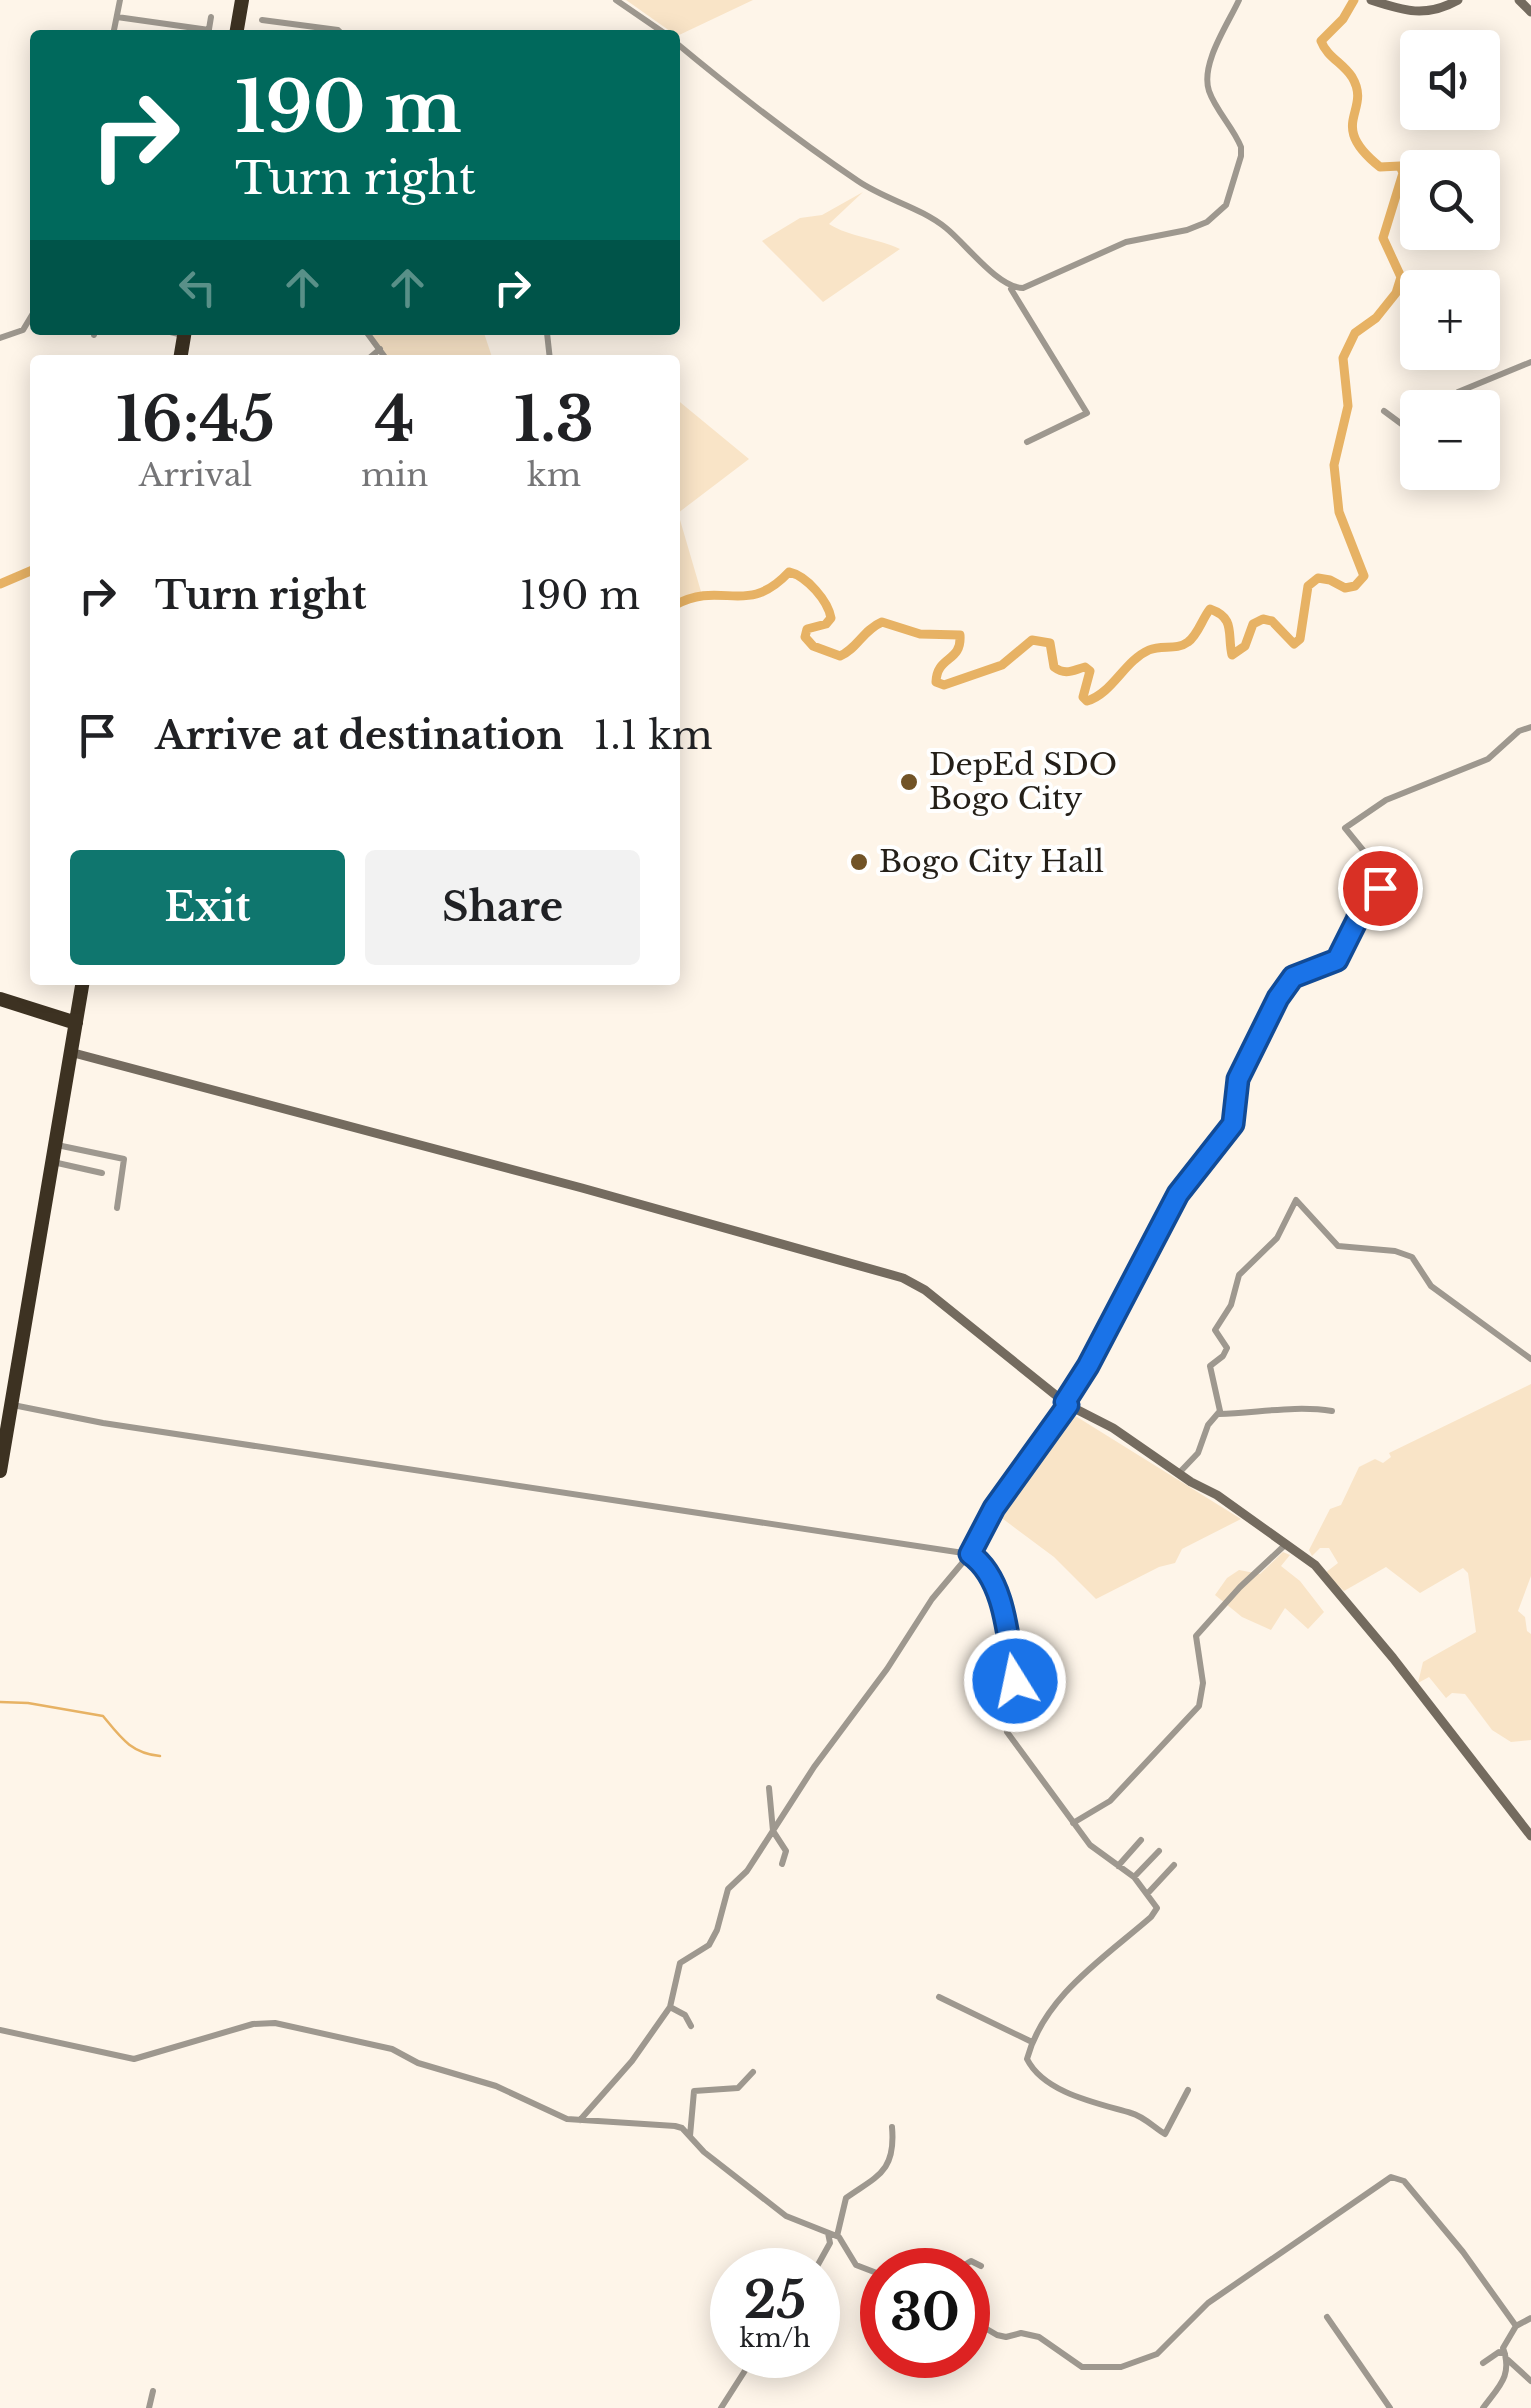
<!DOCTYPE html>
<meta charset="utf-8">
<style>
:root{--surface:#fff;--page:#f2f2f2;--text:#202124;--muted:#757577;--accent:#0f766e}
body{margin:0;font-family:"Libre Baskerville",serif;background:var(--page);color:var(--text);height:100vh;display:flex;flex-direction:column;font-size:38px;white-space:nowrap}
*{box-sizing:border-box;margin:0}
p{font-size:32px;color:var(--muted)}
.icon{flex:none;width:55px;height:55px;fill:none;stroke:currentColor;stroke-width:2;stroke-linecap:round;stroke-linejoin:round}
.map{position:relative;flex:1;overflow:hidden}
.drawer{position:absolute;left:30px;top:355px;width:650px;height:630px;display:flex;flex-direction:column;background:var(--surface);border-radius:10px;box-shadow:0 5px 25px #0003}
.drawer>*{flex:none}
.banner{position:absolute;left:30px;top:30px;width:650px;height:305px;border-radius:10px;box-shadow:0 5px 25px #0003;background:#00695c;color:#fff;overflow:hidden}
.controls{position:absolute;left:1400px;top:30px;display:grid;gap:20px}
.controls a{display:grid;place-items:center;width:100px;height:100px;border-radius:10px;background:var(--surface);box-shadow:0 5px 25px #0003;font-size:50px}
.speed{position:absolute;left:710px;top:2248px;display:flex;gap:20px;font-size:50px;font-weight:700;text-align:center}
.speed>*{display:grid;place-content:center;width:130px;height:130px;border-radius:50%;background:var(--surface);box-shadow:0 5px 25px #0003;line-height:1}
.speed small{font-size:25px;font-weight:400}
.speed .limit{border:15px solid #d22;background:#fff;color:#111}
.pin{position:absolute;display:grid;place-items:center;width:85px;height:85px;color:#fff;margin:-42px;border:5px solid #fff;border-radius:50%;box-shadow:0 2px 10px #0007}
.me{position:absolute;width:110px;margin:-55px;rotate:350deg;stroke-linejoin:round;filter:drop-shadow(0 0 8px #0008)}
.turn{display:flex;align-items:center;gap:35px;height:210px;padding:0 40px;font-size:45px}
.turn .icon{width:130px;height:130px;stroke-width:2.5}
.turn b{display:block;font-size:70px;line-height:85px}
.lanes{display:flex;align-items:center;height:95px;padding:0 40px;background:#0003;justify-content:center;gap:50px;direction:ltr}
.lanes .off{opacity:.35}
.eta{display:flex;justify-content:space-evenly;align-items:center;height:170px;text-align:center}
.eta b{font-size:60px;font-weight:700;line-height:70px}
.button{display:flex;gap:20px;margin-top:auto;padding:20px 40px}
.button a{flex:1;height:115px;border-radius:10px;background:var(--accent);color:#fff;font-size:40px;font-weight:700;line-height:115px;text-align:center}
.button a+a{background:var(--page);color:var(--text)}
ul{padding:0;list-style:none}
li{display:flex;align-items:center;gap:30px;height:140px;padding:0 40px}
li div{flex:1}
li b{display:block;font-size:38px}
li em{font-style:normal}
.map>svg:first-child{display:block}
.green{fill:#f9e4c7}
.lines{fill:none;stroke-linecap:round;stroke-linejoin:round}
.stream{stroke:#e7b264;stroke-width:2.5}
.river{stroke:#e7b264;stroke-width:9}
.street{stroke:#9e988f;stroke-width:6}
.secondary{stroke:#746b5f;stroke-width:9}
.highway{stroke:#3d3222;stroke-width:14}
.route-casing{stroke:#114b97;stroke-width:25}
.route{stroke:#1a73e8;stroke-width:18}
.poi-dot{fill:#715327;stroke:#fff;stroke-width:4}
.labels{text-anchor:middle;stroke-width:8;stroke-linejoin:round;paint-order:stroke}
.poi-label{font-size:30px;fill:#241f18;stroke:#fff;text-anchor:start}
</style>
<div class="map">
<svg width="1531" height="2408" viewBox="0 0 1531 2408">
<rect width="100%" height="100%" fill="#fef5e9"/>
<path class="green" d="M626,0H753L677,36Z
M863,192L829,224C849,237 877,238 900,249L823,302L762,241L800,218L822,215Z
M365,330H483L493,360H386Z
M675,398L749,459L678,513L702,595L692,596L675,605Z
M1531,1384V1576L1518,1611L1525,1617L1527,1631L1531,1634V1740L1511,1742L1492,1730L1465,1694L1452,1693L1446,1698L1429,1677L1418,1683L1423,1662L1476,1632L1468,1573L1463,1568L1420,1593L1386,1567L1344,1591L1325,1573L1338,1563L1329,1548H1320L1312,1556L1309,1550L1330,1509L1341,1505L1359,1467L1375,1459L1383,1463L1391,1457L1389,1453Z
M1069,1412L1241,1519L1182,1549L1175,1563L1159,1567L1096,1599L1054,1557L995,1513Z
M1283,1552L1290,1555L1281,1566L1300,1581L1324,1612L1308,1629L1285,1608L1271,1630L1242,1617L1215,1595L1227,1578L1239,1570L1260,1574Z"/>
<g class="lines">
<path class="stream" d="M0,1702L28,1703L103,1716C121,1738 131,1753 160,1756"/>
<path class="river" d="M0,584L35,569
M675,605C723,579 746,618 789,572C807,576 828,601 831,618L826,624L807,629L805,637L813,646L840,656C857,649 863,630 882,622L920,634L960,635C962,663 937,655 936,682L944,685L1002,665L1032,640L1050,643L1054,667C1066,676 1073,670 1085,667L1090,671L1083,697L1087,701C1113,693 1124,661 1149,650C1162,644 1176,651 1188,642C1198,635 1202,619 1210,609C1236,618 1227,634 1232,655L1245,646L1253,624L1263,619L1272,621L1294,644L1300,639L1308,586L1318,578L1330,580L1345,588L1355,586L1364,576L1339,512L1334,465L1348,406L1343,358L1355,333L1376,318L1396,293L1401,277L1383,238L1403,173L1400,166L1380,167C1325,123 1373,112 1352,77C1343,63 1327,57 1321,41L1343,19L1354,0"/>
<path class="street" d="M616,0L667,35
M117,17L209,30
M262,20L338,30L343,35
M113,35L120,0
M208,35L211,17
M675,42C734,91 794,138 858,181C886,200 920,207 946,228C966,244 998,288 1023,288L1126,242L1187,230L1207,222L1226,205L1241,156V147C1233,127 1216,111 1209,91C1200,64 1228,24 1239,0
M1011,289L1087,413L1027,442
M162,330L183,335
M365,330L387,360
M547,333L550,360
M94,335L95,330
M0,338L23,330L35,310
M367,360L380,349
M1442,408L1458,392L1531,362
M1384,411L1407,428L1418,423
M57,1145L124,1159L117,1208
M53,1162L102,1173
M1065,1402L1088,1366L1178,1194L1233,1124L1237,1079L1278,997L1293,977L1337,960L1357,921L1363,899L1384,885L1380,871L1345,828L1386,800L1488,759L1519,731L1531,727
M13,1405L103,1423L970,1554C998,1574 1014,1644 1014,1678C1015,1698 1003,1709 1007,1732L1090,1845L1134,1877L1157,1908L1151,1917C1104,1958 1044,1996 1027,2059C1044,2093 1097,2103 1131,2113C1143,2116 1155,2128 1165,2134L1188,2090
M1219,1414C1257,1413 1295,1405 1332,1411
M1179,1473L1198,1453L1208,1425L1220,1411L1210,1366L1223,1356L1227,1348L1215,1330L1231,1305L1239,1275L1277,1238L1296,1200L1338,1246L1395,1251L1412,1257L1431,1286L1531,1359
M769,1788L773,1831L786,1851L782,1864
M1073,1823L1110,1801L1199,1706L1203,1683L1196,1636L1240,1587L1285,1545
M1118,1866L1141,1840
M1134,1877L1159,1851
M1148,1893L1174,1865
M939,1997L1032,2042
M670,2007L685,2015L691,2026
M0,2030L134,2059L253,2024L275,2023L392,2049L418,2063L496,2086L567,2119L675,2126L682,2128L704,2152L786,2216L839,2237L856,2265L882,2275
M580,2120L632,2061L670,2007L680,1963L709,1945L717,1930L728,1889L747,1871L814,1767L887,1669L932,1599L974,1549L994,1508L1068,1405
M690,2136L694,2091L738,2088L753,2072
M837,2236L846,2198C877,2176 896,2172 892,2127
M815,2270L830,2243L828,2233
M956,2270L971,2261L981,2266
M1327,2317L1390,2408
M968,2318L997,2335L1006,2337L1021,2333L1039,2337L1082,2367H1121L1157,2354L1208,2303L1391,2177L1404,2181L1463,2252L1516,2326
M1508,2360L1531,2381
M1483,2363L1499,2352L1505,2354
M149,2408L153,2391
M721,2408L755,2355
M1483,2408C1499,2386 1513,2376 1503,2348L1516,2326L1531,2318"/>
<path class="secondary" d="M1371,0C1404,11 1426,18 1458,0
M1519,0L1531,12
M70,1052L582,1188L903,1278L925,1290L1068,1405L1113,1428L1191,1482L1217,1495L1315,1565L1393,1658L1531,1836"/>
<path class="highway" d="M236,35L242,0
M180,360L185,330
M0,999L76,1023
M0,1471L83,980"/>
</g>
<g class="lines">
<g class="route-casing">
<path id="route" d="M1015,1681C1008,1641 1006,1579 970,1554L994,1508L1068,1405L1065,1402L1088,1366L1178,1194L1233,1124L1238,1079L1278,998L1293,977L1337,960L1357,920L1364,899L1380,888"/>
</g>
<use href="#route" class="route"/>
</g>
<g class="poi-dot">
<circle cx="909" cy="782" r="10"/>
<circle cx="859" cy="862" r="10"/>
</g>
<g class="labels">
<g class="poi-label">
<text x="929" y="775">DepEd SDO<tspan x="929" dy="34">Bogo City</tspan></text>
<text x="879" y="872">Bogo City Hall</text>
</g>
</g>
</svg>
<div class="controls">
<a><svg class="icon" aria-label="sound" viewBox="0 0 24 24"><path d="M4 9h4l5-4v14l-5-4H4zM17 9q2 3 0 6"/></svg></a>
<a><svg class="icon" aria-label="search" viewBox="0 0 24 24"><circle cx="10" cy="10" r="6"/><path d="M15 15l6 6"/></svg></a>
<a>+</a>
<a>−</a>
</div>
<div class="speed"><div>25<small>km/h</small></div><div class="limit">30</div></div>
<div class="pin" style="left:1380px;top:888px;background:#d93025"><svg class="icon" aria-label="arrive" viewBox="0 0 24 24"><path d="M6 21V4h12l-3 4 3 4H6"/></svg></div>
<svg class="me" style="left:1015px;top:1681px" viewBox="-20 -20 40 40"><circle r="17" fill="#1a73e8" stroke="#fff" stroke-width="3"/><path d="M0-11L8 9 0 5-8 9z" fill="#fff"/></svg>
<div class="banner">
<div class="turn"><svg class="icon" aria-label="right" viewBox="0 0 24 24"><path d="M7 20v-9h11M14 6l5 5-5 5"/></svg><div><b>190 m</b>Turn right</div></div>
<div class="lanes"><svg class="icon off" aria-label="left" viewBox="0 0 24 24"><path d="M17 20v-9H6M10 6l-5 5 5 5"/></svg><svg class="icon off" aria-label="ahead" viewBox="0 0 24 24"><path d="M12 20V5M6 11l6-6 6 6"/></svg><svg class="icon off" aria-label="ahead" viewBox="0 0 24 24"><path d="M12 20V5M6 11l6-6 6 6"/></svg><svg class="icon" aria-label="right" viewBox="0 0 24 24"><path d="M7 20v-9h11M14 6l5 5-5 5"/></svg></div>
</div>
<section class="drawer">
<div class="eta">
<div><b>16:45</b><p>Arrival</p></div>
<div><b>4</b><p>min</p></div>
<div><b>1.3</b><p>km</p></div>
</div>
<ul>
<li><svg class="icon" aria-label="right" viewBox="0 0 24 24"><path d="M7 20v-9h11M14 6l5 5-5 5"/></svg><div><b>Turn right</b></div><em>190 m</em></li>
<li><svg class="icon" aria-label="arrive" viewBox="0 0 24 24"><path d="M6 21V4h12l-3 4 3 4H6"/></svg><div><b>Arrive at destination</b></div><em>1.1 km</em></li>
</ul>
<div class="button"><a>Exit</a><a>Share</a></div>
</section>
</div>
